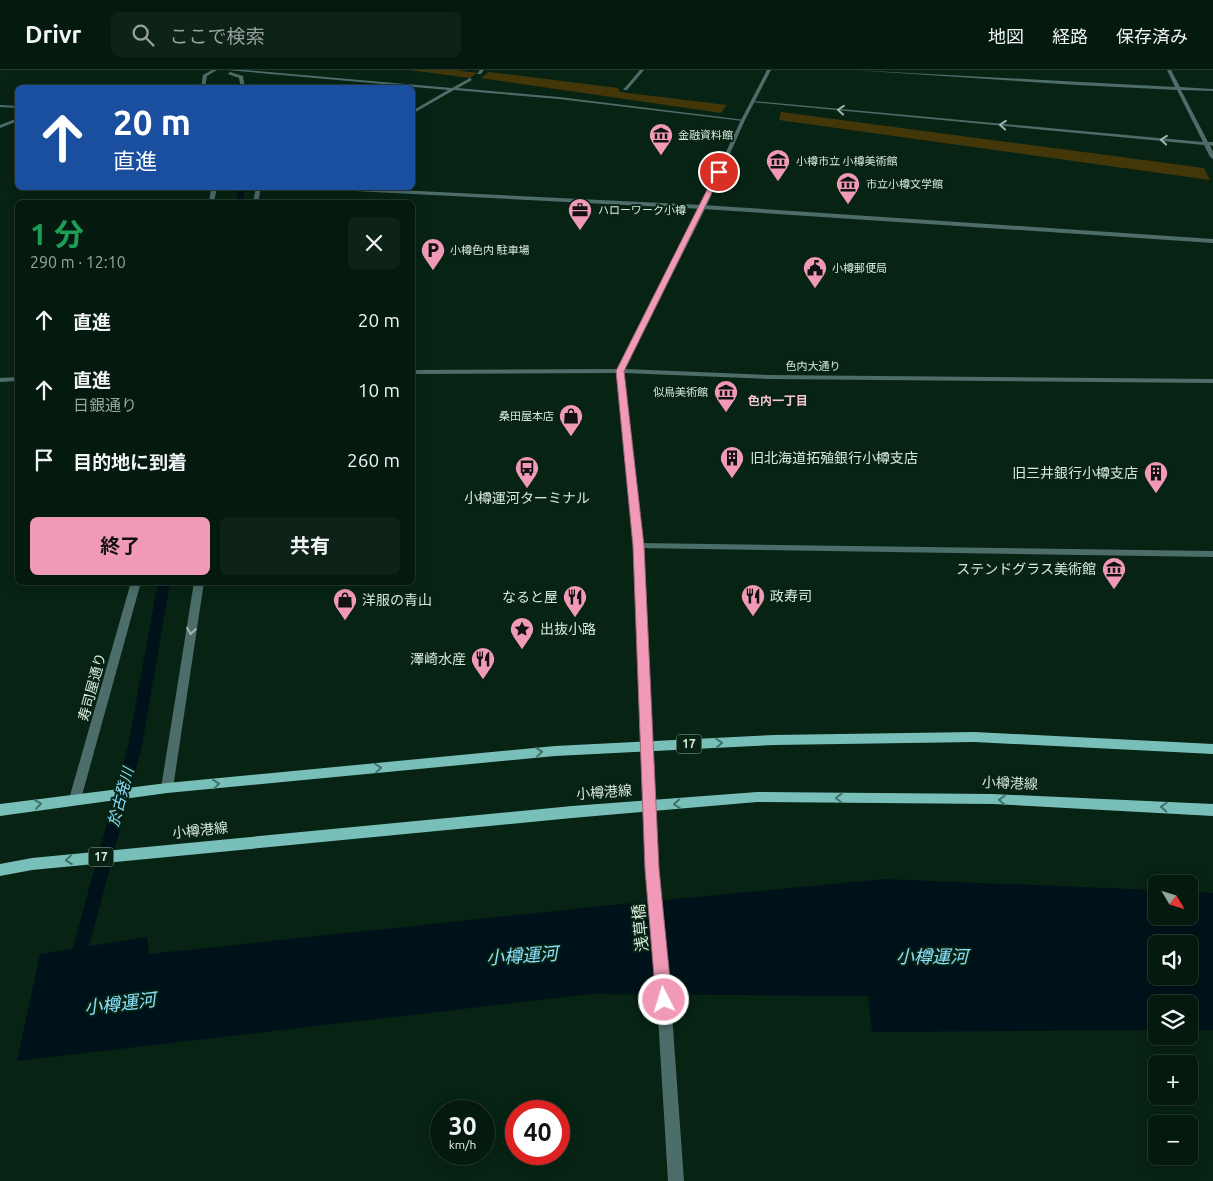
<!DOCTYPE html>
<html lang="ja">
<meta charset="utf-8">
<style>
:root{--surface:#051a0f;--page:#0e2318;--text:#f1f3f6;--muted:#97a19e;--line:#26382f;--accent:#f09ab7}
body{margin:0;font-family:Ubuntu,"Noto Sans JP",sans-serif;background:var(--page);color:var(--text);height:100vh;display:flex;flex-direction:column;font-size:19px;white-space:nowrap}
*{box-sizing:border-box;margin:0}
p{font-size:16px;color:var(--muted)}
.icon{flex:none;width:28px;height:28px;fill:none;stroke:currentColor;stroke-width:2;stroke-linecap:round;stroke-linejoin:round}
.map{position:relative;flex:1;overflow:hidden}
.details{position:absolute;left:15px;top:130px;width:400px;height:385px;display:flex;flex-direction:column;background:var(--surface);border-radius:8px;box-shadow:0 2px 12px #0003,0 0 0 1px var(--line)}
.details>*{flex:none}
.top-card{position:absolute;left:15px;top:15px;width:400px;height:105px;border-radius:8px;box-shadow:0 2px 12px #0003,0 0 0 1px var(--line);background:#1a4fa0;color:#fff;overflow:hidden}
.needle{width:32px;rotate:128deg}
.fabs{position:absolute;left:1148px;top:805px;display:grid;gap:10px}
.fabs a{display:grid;place-items:center;width:50px;height:50px;border-radius:8px;background:var(--surface);box-shadow:0 2px 12px #0003,0 0 0 1px var(--line);font-size:25px}
.speed{position:absolute;left:430px;top:1030px;display:flex;gap:10px;font-size:25px;font-weight:700;text-align:center}
.speed>*{display:grid;place-content:center;width:65px;height:65px;border-radius:50%;background:var(--surface);box-shadow:0 2px 12px #0003,0 0 0 1px var(--line);line-height:1}
.speed small{font-size:12px;font-weight:400}
.speed .limit{border:8px solid #d22;background:#fff;color:#111}
.pin{position:absolute;display:grid;place-items:center;width:42px;height:42px;color:#fff;margin:-21px;border:2px solid #fff;border-radius:50%;box-shadow:0 1px 5px #0007}
.me{position:absolute;width:55px;margin:-28px;rotate:355deg;stroke-linejoin:round;filter:drop-shadow(0 0 4px #0008)}
.turn{display:flex;align-items:center;gap:18px;height:105px;padding:0 15px;font-size:22px}
.turn .icon{width:65px;height:65px;stroke-width:2.5}
.turn b{display:block;font-size:35px;line-height:42px}
.round{display:grid;place-items:center;flex:none;width:52px;height:52px;border-radius:8px;background:var(--page)}
.head{display:flex;align-items:center;justify-content:space-between;height:85px;padding:0 15px}
h1{font-size:30px;font-weight:700;line-height:38px;color:#1e9e55}
.primary-button{display:flex;gap:10px;margin-top:auto;padding:10px 15px}
.primary-button a{flex:1;height:58px;border-radius:8px;background:var(--accent);color:#111;font-size:20px;font-weight:700;line-height:58px;text-align:center}
.primary-button a+a{background:var(--page);color:var(--text)}
ul{padding:0;list-style:none}
li{display:flex;align-items:center;gap:15px;height:70px;padding:0 15px}
li div{flex:1}
li b{display:block;font-size:19px}
li em{font-style:normal}
header{display:flex;align-items:center;gap:30px;box-sizing:border-box;height:70px;padding:0 25px;background:var(--surface);border-bottom:1px solid var(--line)}
header strong{font-size:24px}
nav{display:flex;gap:28px;margin-inline-start:auto;font-size:18px}
.search{width:350px;height:45px;background:var(--page);display:flex;align-items:center;gap:12px;box-sizing:border-box;padding:0 18px;border-radius:8px;color:var(--muted);font-size:19px}
.map>svg:first-child{display:block}
.green{fill:#43370a}
.water{fill:#001219;fill-rule:evenodd}
.lines{fill:none;stroke-linecap:round;stroke-linejoin:round}
.stream{fill:#001219;fill-rule:evenodd}
.minor{fill:#4c6d6a;fill-rule:evenodd}
.tertiary{fill:#4c6d6a;fill-rule:evenodd}
.primary{fill:#79bfb9;fill-rule:evenodd}
.oneway{stroke:#9fb6ae}
.oneway2{stroke:#407166}
.route{fill:#f09ab7;stroke:#9c6477}
.labels{text-anchor:middle;stroke-width:4;stroke-linejoin:round;paint-order:stroke}
.far-poi-label{font-size:11px;fill:#d7e7dc;stroke:#072314;text-anchor:start}
.far-street-label{font-size:11px;fill:#d7e7dc;stroke:#072314}
.far-neighbourhood-label{font-size:12px;font-weight:bold;fill:#f8c6d6;stroke:#072314}
.shield{fill:#072314;stroke:#99aca0;stroke-width:1}
.shield-label{font-size:12px;font-weight:bold;fill:#d7e7dc}
.poi-label{font-size:14px;fill:#d7e7dc;stroke:#072314;text-anchor:start}
.street-label{font-size:14px;fill:#d7e7dc;stroke:#072314}
.water-label{font-size:15px;font-style:italic;fill:#8ae0fc;stroke:#072314}
.near-street-label{font-size:16px;fill:#d7e7dc;stroke:#072314}
.near-water-label{font-size:18px;font-style:italic;fill:#8ae0fc;stroke:#072314}
</style>
<header>
<strong>Drivr</strong>
<div class="search"><svg class="icon" aria-label="search" viewBox="0 0 24 24"><circle cx="10" cy="10" r="6"/><path d="M15 15l6 6"/></svg>ここで検索</div>
<nav><a>地図</a><a>経路</a><a>保存済み</a></nav>
</header>
<div class="map">
<svg width="1213" height="1111" viewBox="0 0 1213 1111">
<rect width="100%" height="100%" fill="#072314"/>
<path class="green" d="M409,0H456L477,3L470,8Z
M489,2L618,18L620,22L727,35L721,43L481,8Z
M781,42L1204,98L1210,110L779,50Z"/>
<path class="water" d="M885,809L1156,820V846H1189V822L1213,823V960H1189V934H1156V960L872,962L868,926L591,924L17,991L40,884L147,867L149,884L592,837ZM1156,874H1189V906H1156Z"/>
<g class="lines">
<path class="stream" d="M238,118H244L243,132H236Z
M158,512H170L142,676L85,892L83,897L77,899L71,897L69,892L128,676Z"/>
<path class="minor" d="M227,0H244L452,18L470,8L472,10L458,18L559,27L745,50L743,51L559,29L454,20L412,44V41L448,20Z
M480,0H484L481,4H477Z
M640,0H644L627,20H623Z
M853,0L1175,17L1167,0H1171L1180,17L1213,19V21L1181,20L1208,72H1213V76L1210,75L1213,82V89L1210,87L1204,75L751,32L753,31L1203,72L1177,20L1077,15Z
M230,2L243,6L245,18H241L239,8L228,4Z
M0,35L18,36V38L0,37Z
M18,48V51L0,58V55Z
M212,118H228C224,121 216,121 212,118Z
M256,118H261L258,132H253Z
M332,118H357L703,135L1213,169V173L703,139L335,120Z
M639,473L1213,481V487L636,478L634,476L636,474Z
M131,512H141L81,729L79,732L75,733L71,732L69,729Z
M194,512H204L173,718L171,721L167,722L163,721L161,718Z"/>
<path class="tertiary" d="M212,0H217L207,6L205,18H201L203,5Z
M767,0H771L745,50L706,137L625,299L768,305L1213,309V313L768,309L624,303L644,476L658,799L671,930L684,1111H668L657,930L646,799L634,476L617,303L412,304V300L617,299L700,137L741,50Z
M211,118H217L214,132H209Z
M18,307V311L0,312V308Z"/>
<path class="primary" d="M974,662L1213,674V684L974,672L774,675L555,686L167,723L0,746V734L167,713L555,676L774,665Z
M757,722L993,724L1213,734V746L993,734L757,732L572,748L32,800L0,806V794L32,788L572,736Z"/>
</g>
<defs><path id="oneway-chevron" d="M-2-3.5L2.5 0L-2 3.5" fill="none" stroke-width="1.6" stroke-linecap="round" stroke-linejoin="round" transform="scale(1.25)"/></defs>
<g class="oneway">
<use href="#oneway-chevron" transform="translate(841 40) rotate(-175)"/>
<use href="#oneway-chevron" transform="translate(1003 55) rotate(-175)"/>
<use href="#oneway-chevron" transform="translate(1164 70) rotate(-175)"/>
<use href="#oneway-chevron" transform="translate(191 561) rotate(99)"/>
</g>
<g class="oneway2">
<use href="#oneway-chevron" transform="translate(719 673) rotate(-3)"/>
<use href="#oneway-chevron" transform="translate(539 682) rotate(-6)"/>
<use href="#oneway-chevron" transform="translate(378 698) rotate(-6)"/>
<use href="#oneway-chevron" transform="translate(216 714) rotate(-6)"/>
<use href="#oneway-chevron" transform="translate(839 728) rotate(-179)"/>
<use href="#oneway-chevron" transform="translate(1002 730) rotate(-177)"/>
<use href="#oneway-chevron" transform="translate(38 734) rotate(-8)"/>
<use href="#oneway-chevron" transform="translate(677 734) rotate(175)"/>
<use href="#oneway-chevron" transform="translate(1164 737) rotate(-177)"/>
<use href="#oneway-chevron" transform="translate(69 790) rotate(174)"/>
</g>
<path class="route" d="M719,100L722,102L624,301L644,476L659,799L672,930L670,935L664,937L659,935L656,930L645,799L633,476L616,301L716,102Z"/>
<defs>
<g id="museum-pin" transform="scale(1.25)"><path d="M0 17L-7.5 6A9.5 9.5 0 1 1 7.5 6Z" fill="#f09ab7" stroke="#072314"/><path d="M0-6L6-3V-2H-6V-3ZM-5-1h2V3h-2ZM-1-1h2V3h-2ZM3-1h2V3H3ZM-6 4H6V6H-6Z" fill="#111"/></g>
<g id="office-pin" transform="scale(1.25)"><path d="M0 17L-7.5 6A9.5 9.5 0 1 1 7.5 6Z" fill="#f09ab7" stroke="#072314"/><path d="M-6-3h4V-5.5h4V-3h4V5H-6ZM-1-4.5V-3h2v-1.5ZM-6 0V1H6V0Z" fill="#111"/></g>
<g id="parking-pin" transform="scale(1.25)"><path d="M0 17L-7.5 6A9.5 9.5 0 1 1 7.5 6Z" fill="#f09ab7" stroke="#072314"/><path d="M-3.5-5.5H1a3.5 3.5 0 0 1 0 7H-1V5.5H-3.5ZM-1-3.4V-.6H.8a1.4 1.4 0 0 0 0-2.8Z" fill="#111"/></g>
<g id="civic-pin" transform="scale(1.25)"><path d="M0 17L-7.5 6A9.5 9.5 0 1 1 7.5 6Z" fill="#f09ab7" stroke="#072314"/><path d="M-.6-6.5H3V-4.5H.6V-3L4-1V1h2V6H-6V1h2V-1L-.6-3ZM-1.2 2.5V6h2.4V2.5Z" fill="#111"/></g>
<g id="shop-pin" transform="scale(1.25)"><path d="M0 17L-7.5 6A9.5 9.5 0 1 1 7.5 6Z" fill="#f09ab7" stroke="#072314"/><path d="M-5-2.5h2.3a2.7 3.5 0 0 1 5.4 0H5L5.5 6h-11ZM-1.5-2.5h3a1.5 2.3 0 0 0-3 0Z" fill="#111"/></g>
<g id="building-pin" transform="scale(1.25)"><path d="M0 17L-7.5 6A9.5 9.5 0 1 1 7.5 6Z" fill="#f09ab7" stroke="#072314"/><path d="M-4-6H4V6H1V3H-1V6H-4ZM-2.5-4.3h1.7v1.8h-1.7ZM.8-4.3h1.7v1.8H.8ZM-2.5-1h1.7V.8h-1.7ZM.8-1h1.7V.8H.8Z" fill="#111"/></g>
<g id="bus-pin" transform="scale(1.25)"><path d="M0 17L-7.5 6A9.5 9.5 0 1 1 7.5 6Z" fill="#f09ab7" stroke="#072314"/><path d="M-5-6H5V4H4V6H2V4H-2V6H-4V4H-5ZM-3.5-4V0h7V-4ZM-3.5 1.2v1.5H-2V1.2ZM2 1.2v1.5H3.5V1.2Z" fill="#111"/></g>
<g id="restaurant-pin" transform="scale(1.25)"><path d="M0 17L-7.5 6A9.5 9.5 0 1 1 7.5 6Z" fill="#f09ab7" stroke="#072314"/><path d="M-5-6h1v4h1v-4h1v4h1v-4h1v5L-1.5 .5V6h-2V.5L-5-1ZM5-6V6H3V1.5H1.5Q1.5-4 5-6Z" fill="#111"/></g>
<g id="sight-pin" transform="scale(1.25)"><path d="M0 17L-7.5 6A9.5 9.5 0 1 1 7.5 6Z" fill="#f09ab7" stroke="#072314"/><path d="M0-6L1.8-2.2L6-1.7L2.9 1.2L3.7 5.4L0 3.3L-3.7 5.4L-2.9 1.2L-6-1.7L-1.8-2.2Z" fill="#111"/></g>
</defs>
<g fill-rule="evenodd">
<use href="#museum-pin" x="661" y="65"/>
<use href="#museum-pin" x="778" y="91"/>
<use href="#museum-pin" x="848" y="114"/>
<use href="#office-pin" x="580" y="140"/>
<use href="#parking-pin" x="433" y="180"/>
<use href="#civic-pin" x="815" y="198"/>
<use href="#museum-pin" x="726" y="322"/>
<use href="#shop-pin" x="571" y="346"/>
<use href="#building-pin" x="732" y="388"/>
<use href="#bus-pin" x="527" y="398"/>
<use href="#building-pin" x="1156" y="403"/>
<use href="#museum-pin" x="1114" y="499"/>
<use href="#restaurant-pin" x="753" y="526"/>
<use href="#restaurant-pin" x="575" y="527"/>
<use href="#shop-pin" x="345" y="530"/>
<use href="#sight-pin" x="522" y="559"/>
<use href="#restaurant-pin" x="483" y="589"/>
</g>
<g class="labels">
<g class="far-poi-label">
<text x="678" y="69">金融資料館</text>
<text x="796" y="95">小樽市立 小樽美術館</text>
<text x="866" y="118">市立小樽文学館</text>
<text x="598" y="144">ハローワーク小樽</text>
<text x="450" y="184">小樽色内 駐車場</text>
<text x="832" y="202">小樽郵便局</text>
<text x="708" y="326" text-anchor="end">似鳥美術館</text>
<text x="554" y="350" text-anchor="end">桑田屋本店</text>
</g>
<g class="far-street-label">
<text x="813" y="300">色内大通り</text>
</g>
<g class="far-neighbourhood-label">
<text x="778" y="335">色内一丁目</text>
</g>
<g class="shield">
<rect x="676.5" y="664.5" width="25" height="19" rx="4"/>
<rect x="88.5" y="777.5" width="25" height="19" rx="4"/>
</g>
<g class="shield-label">
<text x="689" y="678">17</text>
<text x="101" y="791">17</text>
</g>
<g class="poi-label">
<text x="750" y="393">旧北海道拓殖銀行小樽支店</text>
<text x="1138" y="408" text-anchor="end">旧三井銀行小樽支店</text>
<text x="527" y="433" text-anchor="middle">小樽運河ターミナル</text>
<text x="1096" y="504" text-anchor="end">ステンドグラス美術館</text>
<text x="770" y="531">政寿司</text>
<text x="558" y="532" text-anchor="end">なると屋</text>
<text x="362" y="535">洋服の青山</text>
<text x="540" y="564">出抜小路</text>
<text x="466" y="594" text-anchor="end">澤崎水産</text>
</g>
<g class="street-label">
<text transform="translate(92 617) rotate(-75)" y="5">寿司屋通り</text>
<text transform="translate(1010 713) rotate(2)" y="5">小樽港線</text>
<text transform="translate(604 722) rotate(-4)" y="5">小樽港線</text>
<text transform="translate(200 760) rotate(-6)" y="5">小樽港線</text>
</g>
<g class="water-label">
<text transform="translate(121 727) rotate(-75)" y="5">於古発川</text>
</g>
<g class="near-street-label">
<text transform="translate(640 858) rotate(-95)" y="6">浅草橋</text>
</g>
<g class="near-water-label">
<text transform="translate(522 886) rotate(-4)" y="6">小樽運河</text>
<text x="932" y="893">小樽運河</text>
<text transform="translate(120 934) rotate(-7)" y="6">小樽運河</text>
</g>
</g>
</svg>
<div class="fabs">
<a><svg class="needle" viewBox="-14 -14 28 28"><path d="M0-13l5 13h-10z" fill="#e53935"/><path d="M0 13l5-13h-10z" fill="#97a19e"/></svg></a>
<a><svg class="icon" aria-label="sound" viewBox="0 0 24 24"><path d="M4 9h4l5-4v14l-5-4H4zM17 9q2 3 0 6"/></svg></a>
<a><svg class="icon" aria-label="layers" viewBox="0 0 24 24"><path d="M12 4l9 5-9 5-9-5zM3 14l9 5 9-5"/></svg></a>
<a>+</a>
<a>−</a>
</div>
<div class="speed"><div>30<small>km/h</small></div><div class="limit">40</div></div>
<div class="pin" style="left:719px;top:102px;background:#d93025"><svg class="icon" aria-label="arrive" viewBox="0 0 24 24"><path d="M6 21V4h12l-3 4 3 4H6"/></svg></div>
<svg class="me" style="left:664px;top:930px" viewBox="-20 -20 40 40"><circle r="17" fill="#f09ab7" stroke="#fff" stroke-width="3"/><path d="M0-11L8 9 0 5-8 9z" fill="#fff"/></svg>
<div class="top-card">
<div class="turn"><svg class="icon" aria-label="ahead" viewBox="0 0 24 24"><path d="M12 20V5M6 11l6-6 6 6"/></svg><div><b>20 m</b>直進</div></div>
</div>
<section class="details">
<div class="head"><div><h1>1 分</h1><p>290 m · 12:10</p></div><a class="round"><svg class="icon" aria-label="close" viewBox="0 0 24 24"><path d="M6 6l12 12M18 6L6 18"/></svg></a></div>
<ul>
<li><svg class="icon" aria-label="ahead" viewBox="0 0 24 24"><path d="M12 20V5M6 11l6-6 6 6"/></svg><div><b>直進</b></div><em>20 m</em></li>
<li><svg class="icon" aria-label="ahead" viewBox="0 0 24 24"><path d="M12 20V5M6 11l6-6 6 6"/></svg><div><b>直進</b><p>日銀通り</p></div><em>10 m</em></li>
<li><svg class="icon" aria-label="arrive" viewBox="0 0 24 24"><path d="M6 21V4h12l-3 4 3 4H6"/></svg><div><b>目的地に到着</b></div><em>260 m</em></li>
</ul>
<div class="primary-button"><a>終了</a><a>共有</a></div>
</section>
</div>
